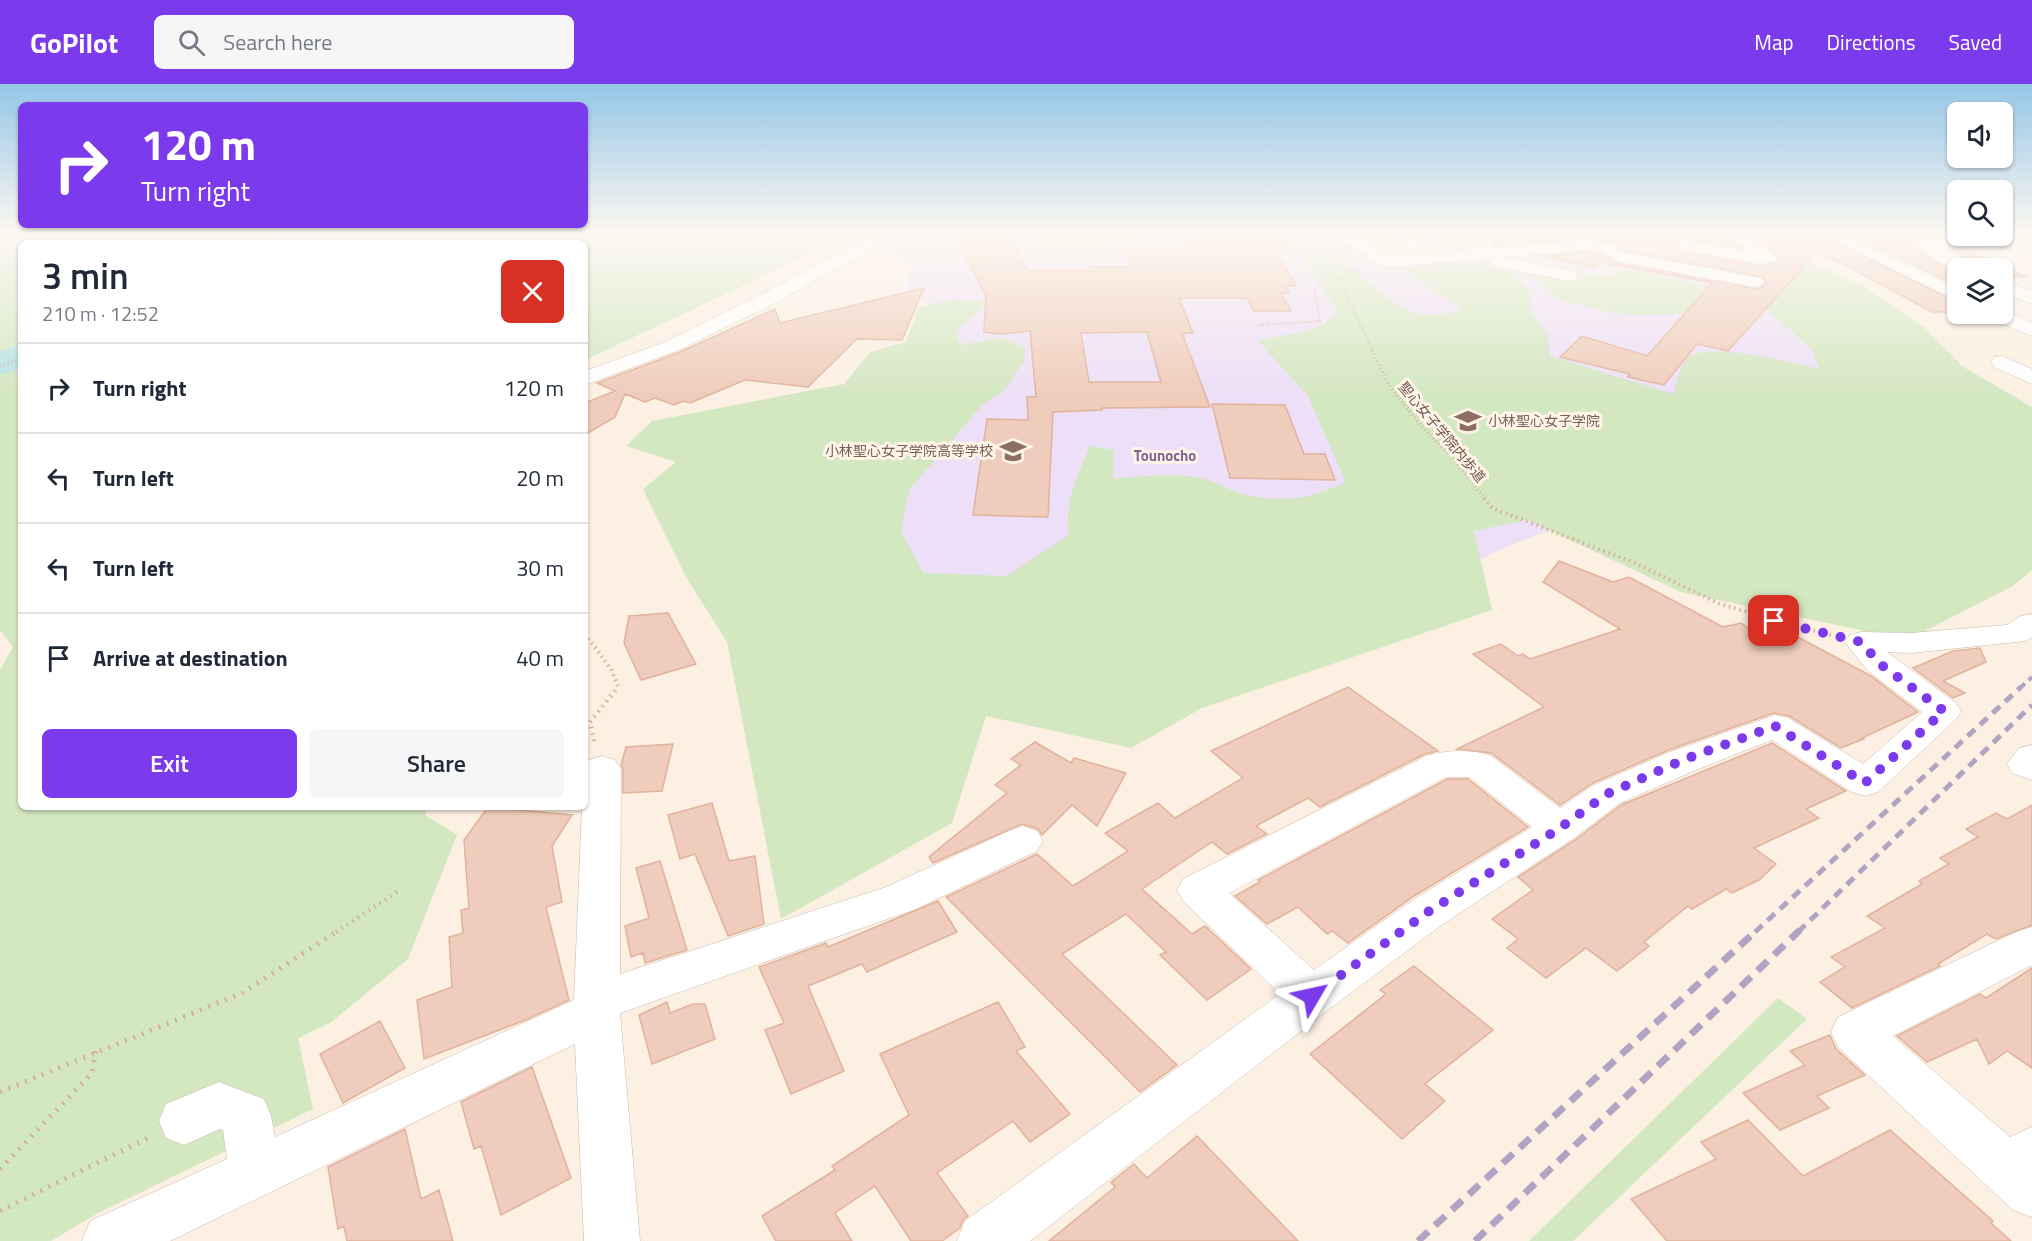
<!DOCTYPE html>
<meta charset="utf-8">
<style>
:root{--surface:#fff;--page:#f6f6f7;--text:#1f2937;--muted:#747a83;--line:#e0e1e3;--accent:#7c3aed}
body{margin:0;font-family:"Titillium Web","Noto Sans JP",sans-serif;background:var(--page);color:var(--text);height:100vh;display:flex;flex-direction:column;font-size:22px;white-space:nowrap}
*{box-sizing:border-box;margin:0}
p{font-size:20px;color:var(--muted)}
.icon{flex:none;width:33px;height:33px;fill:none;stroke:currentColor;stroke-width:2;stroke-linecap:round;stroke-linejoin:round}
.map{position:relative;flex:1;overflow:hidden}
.sheet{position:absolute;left:18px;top:156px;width:570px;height:570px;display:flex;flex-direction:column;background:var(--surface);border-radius:9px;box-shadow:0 2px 4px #0004}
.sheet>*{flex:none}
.guide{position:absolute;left:18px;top:18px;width:570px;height:126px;border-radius:9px;box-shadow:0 2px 4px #0004;background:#7c3aed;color:#fff;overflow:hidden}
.controls{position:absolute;left:1947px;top:18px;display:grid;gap:12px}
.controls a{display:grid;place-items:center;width:66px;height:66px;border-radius:9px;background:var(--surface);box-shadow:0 2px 4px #0004;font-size:30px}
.pin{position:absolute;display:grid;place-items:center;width:51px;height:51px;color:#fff;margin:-26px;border-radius:12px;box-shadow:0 3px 9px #0006}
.me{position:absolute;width:66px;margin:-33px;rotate:54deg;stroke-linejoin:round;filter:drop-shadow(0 0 4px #0008)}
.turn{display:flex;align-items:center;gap:21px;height:126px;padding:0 24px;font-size:27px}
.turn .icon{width:78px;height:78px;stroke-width:2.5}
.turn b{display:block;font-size:42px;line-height:51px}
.round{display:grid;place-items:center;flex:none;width:63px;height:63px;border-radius:9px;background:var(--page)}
.overview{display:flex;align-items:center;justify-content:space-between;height:102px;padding:0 24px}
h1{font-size:36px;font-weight:600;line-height:45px}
.button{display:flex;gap:12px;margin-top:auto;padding:12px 24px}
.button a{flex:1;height:69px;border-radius:9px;background:var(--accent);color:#fff;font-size:24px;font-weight:600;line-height:69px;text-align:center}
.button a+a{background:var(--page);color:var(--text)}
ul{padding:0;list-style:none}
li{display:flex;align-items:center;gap:18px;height:90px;padding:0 24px;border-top:2px solid var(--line)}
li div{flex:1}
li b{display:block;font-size:22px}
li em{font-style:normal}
header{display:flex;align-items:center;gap:36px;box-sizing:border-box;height:84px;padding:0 30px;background:var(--accent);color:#fff}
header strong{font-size:28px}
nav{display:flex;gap:33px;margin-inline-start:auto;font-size:21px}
.search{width:420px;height:54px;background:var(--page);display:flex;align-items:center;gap:15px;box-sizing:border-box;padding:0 21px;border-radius:9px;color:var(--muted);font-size:22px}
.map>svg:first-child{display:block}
.education{fill:#eddff7}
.green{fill:#d3e7c1}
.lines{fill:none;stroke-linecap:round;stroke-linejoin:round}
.river{fill:#b8e0e3;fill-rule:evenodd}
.building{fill:#efccbb;stroke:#e1b29c;stroke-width:1.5;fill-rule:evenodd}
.minor-casing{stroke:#ceb9ac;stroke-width:1}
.path-far4{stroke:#d4b09e;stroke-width:2;stroke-dasharray:1 2;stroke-linecap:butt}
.path-far3{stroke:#d4b09e;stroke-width:3;stroke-dasharray:1 3;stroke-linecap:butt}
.path-far2{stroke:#d4b09e;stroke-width:4;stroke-dasharray:1.5 4;stroke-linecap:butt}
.path-far1{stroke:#d4b09e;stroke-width:4.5;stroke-dasharray:1.5 5;stroke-linecap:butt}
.path{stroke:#d4b09e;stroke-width:5;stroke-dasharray:2 7;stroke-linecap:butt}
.minor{fill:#fff;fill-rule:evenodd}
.rail-far2{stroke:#b2a2c3;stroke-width:4;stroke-dasharray:8 5;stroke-linecap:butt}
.rail-far1{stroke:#b2a2c3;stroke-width:5;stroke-dasharray:10 7;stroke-linecap:butt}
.rail{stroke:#b2a2c3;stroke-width:7;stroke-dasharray:14 9;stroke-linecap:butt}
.route{stroke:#7c3aed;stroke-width:10;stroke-dasharray:0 18}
.labels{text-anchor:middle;stroke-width:6;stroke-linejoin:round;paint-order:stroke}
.far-education-label{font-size:14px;fill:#785e54;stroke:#fef4e8;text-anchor:start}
.far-street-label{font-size:14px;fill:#71554a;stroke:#fef4e8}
.far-neighbourhood-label{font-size:15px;font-weight:bold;fill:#826594;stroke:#fef4e8}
</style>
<header>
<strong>GoPilot</strong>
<div class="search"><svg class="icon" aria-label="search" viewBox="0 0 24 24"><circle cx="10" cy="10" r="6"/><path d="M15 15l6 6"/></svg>Search here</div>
<nav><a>Map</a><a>Directions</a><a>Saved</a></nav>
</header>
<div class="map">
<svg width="2032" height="1157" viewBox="0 0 2032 1157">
<rect width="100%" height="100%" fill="#fbf0e2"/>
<path class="education" d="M897,150H1334L1376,177L1593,156L1700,179L1765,180L1820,187L1934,274L1575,435L1499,466L1436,497L1116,473L897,517L898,344L952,245L928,221L906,204L912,180L882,166L880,160Z"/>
<path class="green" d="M0,150H844L755,196L585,276V159H21V723H428L425,731L457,751L408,875L330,939L298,954L313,1025L98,1129L51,1157H0V586L13,563L0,546Z
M1031,150H1175L1047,168Z
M1315,168C1324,172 1336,175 1345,180C1389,209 1401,245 1463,225L1398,184L1478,177L1507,181L1530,208L1529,223L1547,251L1550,272L1674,310C1677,299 1678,285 1687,275C1705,255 1795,280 1820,285L1810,263L1757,218L1774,207L1760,185L1771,175L1809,178L1865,203L1925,244L1962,282L2032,323V486L2013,502L1907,556L1681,508L1527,436L1474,447L1492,526L1202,624L1131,664L986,632L952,739L781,835L727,558L686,493L643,405L676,378L626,362L652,337L844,300L870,268L906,258L919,223L954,216L988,217L955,249L960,261L1001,254L1025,264L1024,277L1003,308L983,320L909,406L901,447L923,489L1007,492L1069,451C1063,420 1078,391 1090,362L1114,366L1113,395C1142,392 1171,389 1200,394C1213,397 1226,404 1239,409C1274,420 1313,415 1346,398L1308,312L1257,256L1313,246L1338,229L1302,172Z
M1531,183L1610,193L1619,184L1746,209L1695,229L1637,231L1614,229L1558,215L1533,194Z
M1778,914L1807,935L1573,1157H1529Z"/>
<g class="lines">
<path class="river" d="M283,150H324C314,165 288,159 272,159L277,153Z
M21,261V285L0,291V267Z"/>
</g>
<path class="building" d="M955,150H1006L1028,187H1091L1090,183H1132L1127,165H1178L1196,155L1212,152L1255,150L1293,157L1279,174L1296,202H1285L1289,209H1281L1291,227H1254L1247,214H1179L1193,249H1182L1210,323L1102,324V326L1053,328L1048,433L973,431L987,335L1028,336L1027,313H1036L1030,247L1000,250L984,248L986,212ZM1147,248L1161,298H1089L1081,249Z
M1494,150H1722L1740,164L1684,154L1674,162L1684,168L1760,182L1775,179L1780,173L1749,150H1819L1958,219V228H1932L1847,182L1817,168L1728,267L1697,260L1664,301L1628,293L1630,290L1560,273L1582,252L1647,272L1712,199L1600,178L1594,183L1540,172L1589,168L1600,170L1621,180L1755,205L1761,204L1766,199L1763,193L1627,167L1612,158L1589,154L1493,162Z
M1849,150H1931L1936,152L1923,153L1914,160L1933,177L1958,188V202Z
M1965,165L2027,193H2002V184H1978L1975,178L1951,166Z
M924,204L902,256L857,255L808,303L745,296L690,319L683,317L674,321L655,314L645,318L625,310L615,333L585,351V319L615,307L597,299L680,268L775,225L780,239Z
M1212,320L1285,321L1304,370H1325L1335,396L1230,394Z
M1559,477L1613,498L1629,493L1723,543L1741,539L1751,546L1779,543L1871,592L1918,628L1862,654L1864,655L1841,664L1789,632L1774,629L1669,666L1593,699L1560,721L1491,669L1457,665L1544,623L1473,570L1501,560L1518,572L1523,570L1530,575L1620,545L1543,498Z
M668,529L696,580L641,596L624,559L629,532Z
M1980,564L1986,578L1943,597L1965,609L1953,614L1913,584L1953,567Z
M1348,603L1438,667L1425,670L1320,723L1308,714L1256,742L1267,750L1227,770L1212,758L1142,805L1192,850L1205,842L1251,885L1207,916L1160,871L1166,868L1126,830L1062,870L1177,981L1140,1008L946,813L1037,770L1073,802L1128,767L1105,749L1158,719L1175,734L1243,694L1211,667Z
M1035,658L1071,679L1074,674L1126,689L1097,742L1072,721L1042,751L1038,745L1022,740L933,779L929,773L1007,709L995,701L1021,681L1011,675Z
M1772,659L1846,707L1806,725L1819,734L1754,764L1776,780L1759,796L1732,809L1726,805L1692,825L1688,822L1644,858L1649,862L1617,887L1586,864L1546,894L1507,864L1518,855L1492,835L1533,806L1518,793L1575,756L1621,721Z
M673,660L662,707L623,709V685L621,681L626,663Z
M1447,695H1468L1528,743L1414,812L1348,859L1332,847L1327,850L1298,823L1267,840L1235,812L1260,798L1258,796Z
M712,719L729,777L755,772L764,840L728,852L695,770L680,775L668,731Z
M2032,721V841L1996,855L1987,850L1938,880L1940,882L1852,924L1820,898L1845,883L1831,873L1885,844L1867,832L1922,800L1919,797L1949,780L1940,774L1978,753L1966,745L1996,729L2007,735Z
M488,723L572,731L552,762L562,818L546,823L569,916L528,935L424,975L417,916L452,903L449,853L463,849L461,826L469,824L464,756Z
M660,777L687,866L645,879L643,869L631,873L625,842L649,834L636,784Z
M938,817L957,848L867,888L862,880L808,902L844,987L791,1010L765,946L784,939L759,883L826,859L828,863Z
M1414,882L1493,946L1425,1000L1445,1017L1402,1055L1310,970L1386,910L1380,906Z
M2032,884V984L2007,967L1989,980L1977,955L1927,978L1897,952L1980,910L1986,914Z
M667,918L670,929L693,920H705L715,955L652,980L639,931Z
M998,918L1025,963L1016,967L1070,1030L1030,1058L1013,1037L937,1089L968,1132L963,1136L960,1144L942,1157H911L875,1102L835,1129L852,1157H776L762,1132L835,1086L832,1082L909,1031L880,970Z
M380,937L405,984L343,1019L320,970Z
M1830,951L1836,965L1865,991L1817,1012L1829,1024L1780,1046L1743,1009L1805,981L1790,967Z
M532,983L571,1094L501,1131L481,1062L474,1065L461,1018Z
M1748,1036L1803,1092L1890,1046L1993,1137L1991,1139L2011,1157H1667L1631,1115L1716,1075L1701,1058Z
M405,1045L421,1115L439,1106L453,1157H347L344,1142L338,1145L328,1083Z
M1197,1052L1298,1157H1049L1115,1103L1111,1098L1134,1080L1147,1094Z"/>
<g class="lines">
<g class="minor-casing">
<path id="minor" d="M877,150H898L775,219L679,266L585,301V287L665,258L761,211Z
M1333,150H1353L1391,173L1589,156L1612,160L1626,169L1755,193L1761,194L1764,198L1761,202L1755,203L1621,178L1601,168L1589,166L1503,173L1575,188L1578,192L1575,196L1569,197L1494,182L1491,178L1495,174L1388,183L1382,182Z
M1384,150H1406L1412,154L1443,150L1450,155L1442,160L1410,164Z
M1724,150H1744L1778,173L1775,177L1760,180L1684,166L1676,161L1684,156L1749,168Z
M1821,150H1843L1958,205V217Z
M2022,152L2028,153L2030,157L2028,161L1942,164L1974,180L1976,184L1958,186L1934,175L1916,160L1924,155Z
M2002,196L2032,207V220L2002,208Z
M2003,226L2032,239V252L1989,234L1986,230H2002Z
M2002,272L2032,285V300L1994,283L1991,278L1994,273Z
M2032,530V553L2026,557L1911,569L1887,568L1956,619L1961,627L1956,635L1878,708L1865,712L1852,708L1772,656L1696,686L1620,719L1574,754L1443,840L1328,926L1030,1157H957L965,1137L1280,910L1183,817L1177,806L1183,795L1426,672C1446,666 1470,665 1490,671L1560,724L1594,701L1670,668L1775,631L1788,634L1863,680L1922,628L1868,587L1845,558L1850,551L1861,548L1911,549L2007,541L2021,532ZM1446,693H1469L1532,743L1413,816L1314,886L1229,809Z
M2032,661V696L2012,689L2007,680L2019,664Z
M602,672L615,676L621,685L620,890L886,803L1009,747L1023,742L1037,747L1043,757L1037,767L916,825L620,929L640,1157H584L575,960L170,1157H82L90,1137L227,1075L223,1046L220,1045L184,1061L166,1054L159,1037L166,1020L219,998L264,1015L271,1032L275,1053L574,916L582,723H585V682L589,676Z
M2032,843V881L1893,952L2010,1053L2032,1043V1133L2013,1126L1838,963L1831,948L1838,933L2016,848Z"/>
</g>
<path class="path-far4" d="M546,159L575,150
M1359,187L1350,190L1342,201L1373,267
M1260,241L1320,237L1314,205L1331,196L1350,191"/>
<path class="path-far3" d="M1372,266L1388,300L1423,344L1453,374L1485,415
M0,282L21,275"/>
<path class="path-far2" d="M1484,414L1492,424L1635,479L1720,520L1833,552
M585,550L611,585L619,605"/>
<path class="path-far1" d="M594,657L590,638L618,603
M336,848L400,806"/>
<path class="path" d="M0,1008L242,909L339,846
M0,1085L92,989L96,967
M0,1127L150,1053"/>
<use href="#minor" class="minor"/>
<path class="rail-far2" d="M2019,605L2032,593"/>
<path class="rail-far1" d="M1755,848L2021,603
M1798,848L2032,621"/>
<path class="rail" d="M1418,1157L1757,846
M1475,1157L1800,846"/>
</g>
<linearGradient id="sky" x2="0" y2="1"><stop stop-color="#95c6e6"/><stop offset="0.48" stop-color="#fdf8f2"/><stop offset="1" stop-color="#fdf8f2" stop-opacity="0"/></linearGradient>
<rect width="2032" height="312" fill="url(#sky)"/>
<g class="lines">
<path class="route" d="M1312,912L1428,828L1560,744L1607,710L1683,676L1775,642L1865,699L1944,627L1880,580L1861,558L1774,537"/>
</g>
<defs>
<g id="school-bare" transform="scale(2.07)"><path d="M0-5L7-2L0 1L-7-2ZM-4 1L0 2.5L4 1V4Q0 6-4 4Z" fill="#8d6e63" stroke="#fef4e8" stroke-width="2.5" paint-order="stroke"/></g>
</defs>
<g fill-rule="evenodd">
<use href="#school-bare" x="1468" y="337"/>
<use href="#school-bare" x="1013" y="367"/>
</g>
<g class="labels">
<g class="far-education-label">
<text x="1488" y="342">小林聖心女子学院</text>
<text x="993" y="372" text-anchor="end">小林聖心女子学院高等学校</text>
</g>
<g class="far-street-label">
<text transform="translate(1442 348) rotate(50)" y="5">聖心女子学院内歩道</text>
</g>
<g class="far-neighbourhood-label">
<text x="1165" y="377">Tounocho</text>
</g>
</g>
</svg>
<div class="controls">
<a><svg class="icon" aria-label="sound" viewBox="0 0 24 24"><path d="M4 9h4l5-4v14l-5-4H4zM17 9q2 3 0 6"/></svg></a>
<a><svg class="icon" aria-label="search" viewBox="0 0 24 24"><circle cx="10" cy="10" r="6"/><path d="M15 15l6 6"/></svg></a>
<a><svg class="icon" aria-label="layers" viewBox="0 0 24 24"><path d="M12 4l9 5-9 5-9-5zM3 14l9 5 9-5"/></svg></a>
</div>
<div class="pin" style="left:1774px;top:537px;background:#d93025"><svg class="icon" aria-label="arrive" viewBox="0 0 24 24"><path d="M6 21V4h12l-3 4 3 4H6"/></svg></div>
<svg class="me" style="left:1312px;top:912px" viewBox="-20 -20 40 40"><path d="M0-17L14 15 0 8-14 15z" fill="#7c3aed" stroke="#fff" stroke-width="4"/></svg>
<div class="guide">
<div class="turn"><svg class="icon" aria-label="right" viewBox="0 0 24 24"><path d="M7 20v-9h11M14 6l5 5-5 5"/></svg><div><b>120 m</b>Turn right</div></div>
</div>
<section class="sheet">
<div class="overview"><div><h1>3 min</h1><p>210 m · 12:52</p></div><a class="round" style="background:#d93025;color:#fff"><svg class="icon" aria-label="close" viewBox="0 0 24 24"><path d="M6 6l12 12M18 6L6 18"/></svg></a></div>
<ul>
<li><svg class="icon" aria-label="right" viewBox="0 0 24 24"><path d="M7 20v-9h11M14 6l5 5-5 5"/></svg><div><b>Turn right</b></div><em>120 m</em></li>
<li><svg class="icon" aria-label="left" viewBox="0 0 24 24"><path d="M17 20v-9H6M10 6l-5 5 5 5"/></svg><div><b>Turn left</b></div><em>20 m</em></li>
<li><svg class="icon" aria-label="left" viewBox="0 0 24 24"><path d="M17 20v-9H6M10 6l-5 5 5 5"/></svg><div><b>Turn left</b></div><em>30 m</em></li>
<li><svg class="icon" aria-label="arrive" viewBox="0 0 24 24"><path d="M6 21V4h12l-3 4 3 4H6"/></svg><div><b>Arrive at destination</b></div><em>40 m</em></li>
</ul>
<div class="button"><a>Exit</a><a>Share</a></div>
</section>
</div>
